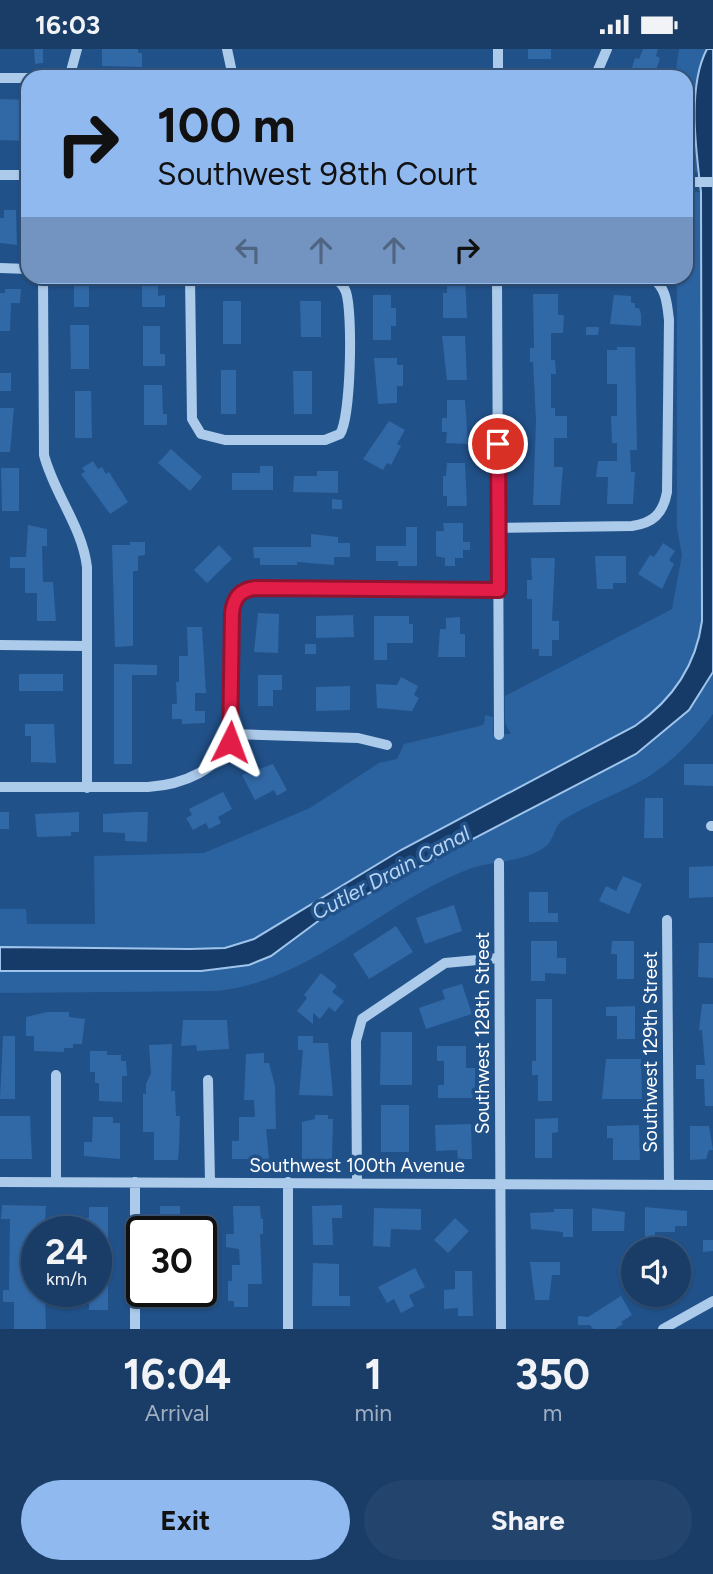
<!DOCTYPE html>
<style>
:root{--surface:#193d67;--page:#22446d;--text:#f1f3f6;--muted:#9faec0;--line:#37567b;--accent:#90b9f0}
body{margin:0;font-family:Figtree,sans-serif;background:var(--page);color:var(--text);height:100vh;display:flex;flex-direction:column;font-size:26px;white-space:nowrap}
*{box-sizing:border-box;margin:0}
p{font-size:23px;color:var(--muted)}
.icon{flex:none;width:38px;height:38px;fill:none;stroke:currentColor;stroke-width:2;stroke-linecap:round;stroke-linejoin:round}
.map{position:relative;height:1280px;overflow:hidden}
.drawer{display:flex;flex-direction:column;background:var(--surface);flex:1}
.drawer>*{flex:none}
.guide{position:absolute;left:21px;top:21px;width:672px;height:214px;border-radius:21px;box-shadow:0 2px 5px #0004,0 0 0 2px var(--line);background:#90b9f0;color:#111;overflow:hidden}
.buttons{position:absolute;left:621px;top:1188px;display:grid;gap:14px}
.buttons a{display:grid;place-items:center;width:70px;height:70px;border-radius:50%;background:var(--surface);box-shadow:0 2px 5px #0004,0 0 0 2px var(--line);font-size:35px}
.speed{position:absolute;left:21px;top:1167px;display:flex;gap:14px;font-size:35px;font-weight:700;text-align:center}
.speed>*{display:grid;place-content:center;width:91px;height:91px;border-radius:50%;background:var(--surface);box-shadow:0 2px 5px #0004,0 0 0 2px var(--line);line-height:1}
.speed small{font-size:18px;font-weight:400}
.speed .limit{border:4px solid #111;border-radius:10px;background:#fff;color:#111}
.pin{position:absolute;display:grid;place-items:center;width:60px;height:60px;color:#fff;margin:-30px;border:4px solid #fff;border-radius:50%;box-shadow:0 2px 7px #0007}
.me{position:absolute;width:77px;margin:-38px;rotate:3deg;stroke-linejoin:round;filter:drop-shadow(0 0 5px #0008)}
.turn{display:flex;align-items:center;gap:24px;height:147px;padding:0 21px;font-size:32px}
.turn .icon{width:91px;height:91px;stroke-width:2.5}
.turn b{display:block;font-size:49px;line-height:60px}
.lanes{display:flex;align-items:center;height:66px;padding:0 21px;background:#0003;justify-content:center;gap:35px;direction:ltr}
.lanes .off{opacity:.35}
.eta{display:flex;justify-content:space-evenly;align-items:center;height:119px;text-align:center}
.eta b{font-size:42px;font-weight:700;line-height:49px}
.cta{display:flex;gap:14px;margin-top:auto;padding:14px 21px}
.cta a{flex:1;height:80px;border-radius:42px;background:var(--accent);color:#111;font-size:28px;font-weight:700;line-height:80px;text-align:center}
.cta a+a{background:var(--page);color:var(--text)}
.status{display:flex;justify-content:space-between;align-items:center;height:49px;padding:0 35px;background:var(--surface);direction:ltr}
.status svg{height:19px;fill:currentColor}
.map>svg:first-child{display:block}
.green{fill:#2b63a1}
.water{fill:#173b68;stroke:#a0c5ec;stroke-width:2}
.building{fill:#3168a6}
.lines{fill:none;stroke-linecap:round;stroke-linejoin:round}
.minor{stroke:#accaea;stroke-width:10}
.route-casing{stroke:#92132f;stroke-width:18}
.route{stroke:#e11d48;stroke-width:12}
.labels{text-anchor:middle;stroke-width:7;stroke-linejoin:round;paint-order:stroke}
.street-label{font-size:19px;fill:#fff;stroke:#215189}
.water-label{font-size:21px;font-style:italic;fill:#b8d4f2;stroke:#215189}
</style>
<div class="status"><b>16:03</b><svg viewBox="0 0 49 12"><path d="M0 12V9h3v3zM5 12V6h3v6zM10 12V3h3v9zM15 12V0h3v12zM26 1h20v11H26zM47 4h2v5h-2z"/></svg></div>
<div class="map">
<svg width="713" height="1280" viewBox="0 0 713 1280">
<rect width="100%" height="100%" fill="#215189"/>
<path class="green" d="M679,0H707C688,34 695,86 699,123L686,124V28H675Z
M689,143H701L702,572C696,617 672,651 635,677L401,801L254,890L225,899L190,900L0,898V860H26L27,875H95L94,807L204,804L310,759L379,714L397,710L404,695L480,677L484,675L485,666L493,668V685H511L505,674V647L672,560L682,506L677,479V228H686V145Z
M713,623V665C695,689 673,712 648,728C621,744 590,754 563,771C554,777 554,791 546,797C524,814 493,811 469,820C383,853 312,931 218,942L0,944V922H201L249,916L271,907L325,867L511,767L706,637Z"/>
<path class="water" d="M707,0H713V623L689,661L636,705L325,867L271,907L249,916L201,922H0V898L190,900L225,899L254,890L401,801L635,677C672,651 696,617 702,572L701,143C696,102 687,37 707,0Z"/>
<path class="building" d="M34,0H43V14L35,15Z
M102,0H138V4H142V18L102,17Z
M528,0H551V10H528Z
M643,0H658L656,7L660,9L654,28H629L635,9L639,10Z
M0,50L28,51V92L0,91Z
M4,161H16L17,196L0,194V169H4Z
M74,228H89V258H74Z
M142,228H158V247L165,246V258H142Z
M447,228H465L467,269H443V244H447Z
M5,240H21L20,254H11L10,282H0V244H5Z
M533,245H558V266H564L563,284H551V311H555L556,325H551V359H555V367H567V389H554V418H563L560,456H533L536,372L533,313H530V299H534Z
M373,246H391V259H396V277H391V291H373Z
M614,246L631,247V254H635V259H639L641,265V277L610,275Z
M223,252H241V295H223Z
M300,252H321V288H301Z
M70,276H89V320H71Z
M143,277H160V305H165V317H143Z
M586,278H599L598,286H586Z
M442,287H465L467,331H447Z
M617,298H635L637,401H630L631,423H635L633,455H607L608,428H596L598,412H617V394H612L611,367H617V335H607V301H617Z
M374,309H397V316H403V337H397V354L378,355Z
M221,321H236V365H221Z
M293,322H312V365H294Z
M0,324H11V342H0Z
M144,336H162L163,365H167V376H144Z
M75,342H91L92,389H75Z
M447,351H465L468,395L446,394L447,383H442V369H447Z
M0,359H14L10,403H0Z
M389,372L405,381L397,395L401,397L391,416L387,414L383,421L363,410Z
M171,400L202,428L190,442L158,414Z
M93,412L98,420L102,418L106,425L109,423L128,453L110,465L81,425L85,423L82,419Z
M447,414H465L467,457H447V447H443V427H446Z
M260,417H273V441H232V424H260Z
M1,419H19V462H2Z
M317,422H338V444L293,443L294,427H317Z
M332,450L342,451V460H332Z
M443,474H463V493H470V501H463V509H455V517H445V509L436,507V482H444Z
M28,476L47,480V497H42L43,533H53L56,572H37V544H25V519H10V508H26Z
M406,478H417V517H398V512H376V497H406Z
M311,485L338,488V494H350V508H334V516L297,513V516H260V509H254L253,498H311Z
M130,493H145V506L138,507V522H133V597L115,598L112,496H130Z
M663,494L675,502L669,511L674,515L662,540L638,525L650,506L654,508Z
M219,496L232,510L207,534L194,521Z
M595,507H626V534H613V540H597Z
M531,509H555L552,572H559V591H552V607H539V600H532V550H527V531H532Z
M258,564L279,565L278,604L254,603Z
M353,566L354,588L316,589V567Z
M374,567H409V575H413V594H387V611H374Z
M460,568V585H465V608H438L440,580H446V569Z
M187,578H202L206,644H195V662H205V674L182,675V670H172V655H177L176,633H179V607H188Z
M305,595H316V605H305Z
M114,615L157,616V626H132V715H114Z
M19,625H63V642H19Z
M258,626H282V641H273V657H258Z
M401,628L418,637L414,646L419,649L412,662L377,659L376,635L397,636Z
M350,637V661L316,662V638Z
M25,675H54L56,714L31,713V687H25Z
M273,715L287,741L277,747L274,741L255,751L242,726Z
M684,715H713V737L684,736Z
M223,743L232,760L218,768L221,774L209,780L206,774L193,781L186,769L192,766L189,760Z
M645,749H663V789H644Z
M0,763H9V780H0Z
M79,763V783H71V787L37,788L35,765Z
M135,763H148L147,793L125,792V784L103,783V765Z
M713,817V848L689,849V818Z
M623,827L642,835L629,865L599,852L606,837L616,842Z
M529,843H548V864H558V873H529Z
M454,856L462,882L425,895L416,869Z
M396,877L413,903L369,930L353,905Z
M531,892H557V909H566V925L545,924V932H531Z
M612,892H634V930H617V905H611Z
M699,894H713V929L698,928Z
M321,924L337,937L332,943L344,952L335,963L329,958L320,970L313,964V975L297,962L307,949L304,946Z
M462,935L472,965L426,980L419,959L445,950L442,941Z
M536,950H552V1052H538V1026H532V1012H536Z
M702,955H713V1057H705L704,1030H696V1016H705L702,981H699Z
M635,957V990H617V967H606V958Z
M47,963H69V968L85,970L82,995H73V999H64V1003L34,1002V987H26V968Z
M183,971H227L229,1000L197,1002L196,996L181,997Z
M381,983H412V1036H380Z
M3,987H15V1050H0Z
M298,987H313V994H328L333,1047L299,1046L303,1001H298Z
M172,995L171,1042H175L176,1067H180L179,1099L178,1111H154V1083H143V1045H146V1035L151,1024L149,996Z
M437,997H466V1019H475V1049H438V1036H444V1012H437Z
M90,1002H107V1006H121V1012H126L127,1027H122V1053L99,1052V1034H95V1023H90Z
M264,1004V1014H269L275,1037L276,1080H266L269,1110H232V1092H239V1068H255L254,1051H244L246,1005Z
M606,1010H641L642,1050H602Z
M381,1056H409V1103H381Z
M315,1066H328V1070H333L332,1110H302V1073L315,1070Z
M0,1067H30L32,1110H0Z
M93,1068H113V1074H120V1110L84,1107V1093H92Z
M558,1069V1083L552,1084V1109H535V1070Z
M471,1075L472,1110H458L457,1101L436,1102L435,1076Z
M639,1076L640,1111H613V1089H607V1077Z
M690,1077H709L713,1101H709L706,1110L690,1111Z
M2,1156L46,1157L45,1175H40V1183H37V1242H45L46,1280H14V1253H3V1241H9L10,1170H1Z
M342,1156V1169H332L333,1196H313L312,1157Z
M160,1157H180V1167H185V1183H160Z
M233,1157H260L261,1170H263V1185H260L262,1235H248V1258H234V1252H228V1232H232V1216H240L239,1200L226,1198V1185H234Z
M89,1158H108V1200H96V1183H83V1169H89Z
M645,1158L687,1162V1177H675V1183H655V1190H645Z
M374,1159L421,1160V1181L391,1180L390,1198L373,1197Z
M592,1159L625,1163L624,1182H592Z
M554,1160H573V1188H563V1183L531,1180L530,1164L554,1163Z
M455,1169L469,1182L448,1204L434,1191Z
M703,1191H713V1202L703,1203Z
M530,1213H560V1226H552L549,1251H535Z
M313,1214L339,1215V1247H350V1257H312Z
M96,1217H108V1261H89V1242H96Z
M415,1219L425,1238L409,1246L414,1257L401,1264L394,1250L387,1254L378,1238Z
M455,1222H472L473,1267H458V1259L444,1260V1241L455,1240Z
M158,1242H176V1255H158Z
M621,1247L632,1266L621,1273L623,1275L615,1280H593L590,1276H578V1267L588,1268Z"/>
<g class="lines">
<path class="minor" d="M227,0L233,28
M56,28L71,22L77,0
M498,28V0
M595,28L607,0
M0,29H28
M0,126H28
M686,133H713
M0,219L28,220
M43,228L44,406C54,445 82,477 87,518V739
M190,228L192,370L201,385L225,391H325L340,385C351,368 353,264 346,243C343,235 338,231 331,228
M497,228L499,686
M498,479L632,477C653,474 663,465 667,443L669,271C667,253 666,238 651,228
M0,596L87,597
M231,685L232,564C234,549 240,541 255,539L499,541
M0,738H148C180,736 224,721 231,685L358,689L387,696
M711,777H713
M499,814L501,1280
M667,871L669,1135
M56,1026V1133
M208,1031L210,1133
M0,1133L713,1136
M135,1133V1280
M288,1133V1280
M357,1133L356,992L362,970L445,914L499,909
M663,1280L713,1252"/>
</g>
<g class="lines">
<g class="route-casing">
<path id="route" d="M230,693L232,564C234,548 240,541 255,539L499,541L498,395"/>
</g>
<use href="#route" class="route"/>
</g>
<g class="labels">
<g class="street-label">
<text transform="translate(482 984) rotate(-90)" y="7">Southwest 128th Street</text>
<text transform="translate(650 1003) rotate(-90)" y="7">Southwest 129th Street</text>
<text x="357" y="1123">Southwest 100th Avenue</text>
</g>
<g class="water-label">
<text transform="translate(391 824) rotate(-28)" y="7">Cutler Drain Canal</text>
</g>
</g>
</svg>
<div class="buttons">
<a><svg class="icon" aria-label="sound" viewBox="0 0 24 24"><path d="M4 9h4l5-4v14l-5-4H4zM17 9q2 3 0 6"/></svg></a>
</div>
<div class="speed"><div>24<small>km/h</small></div><div class="limit">30</div></div>
<div class="pin" style="left:498px;top:395px;background:#d93025"><svg class="icon" aria-label="arrive" viewBox="0 0 24 24"><path d="M6 21V4h12l-3 4 3 4H6"/></svg></div>
<svg class="me" style="left:230px;top:693px" viewBox="-20 -20 40 40"><path d="M0-17L14 15 0 8-14 15z" fill="#e11d48" stroke="#fff" stroke-width="4"/></svg>
<div class="guide">
<div class="turn"><svg class="icon" aria-label="right" viewBox="0 0 24 24"><path d="M7 20v-9h11M14 6l5 5-5 5"/></svg><div><b>100 m</b>Southwest 98th Court</div></div>
<div class="lanes"><svg class="icon off" aria-label="left" viewBox="0 0 24 24"><path d="M17 20v-9H6M10 6l-5 5 5 5"/></svg><svg class="icon off" aria-label="ahead" viewBox="0 0 24 24"><path d="M12 20V5M6 11l6-6 6 6"/></svg><svg class="icon off" aria-label="ahead" viewBox="0 0 24 24"><path d="M12 20V5M6 11l6-6 6 6"/></svg><svg class="icon" aria-label="right" viewBox="0 0 24 24"><path d="M7 20v-9h11M14 6l5 5-5 5"/></svg></div>
</div>
</div>
<section class="drawer">
<div class="eta">
<div><b>16:04</b><p>Arrival</p></div>
<div><b>1</b><p>min</p></div>
<div><b>350</b><p>m</p></div>
</div>
<div class="cta"><a>Exit</a><a>Share</a></div>
</section>
